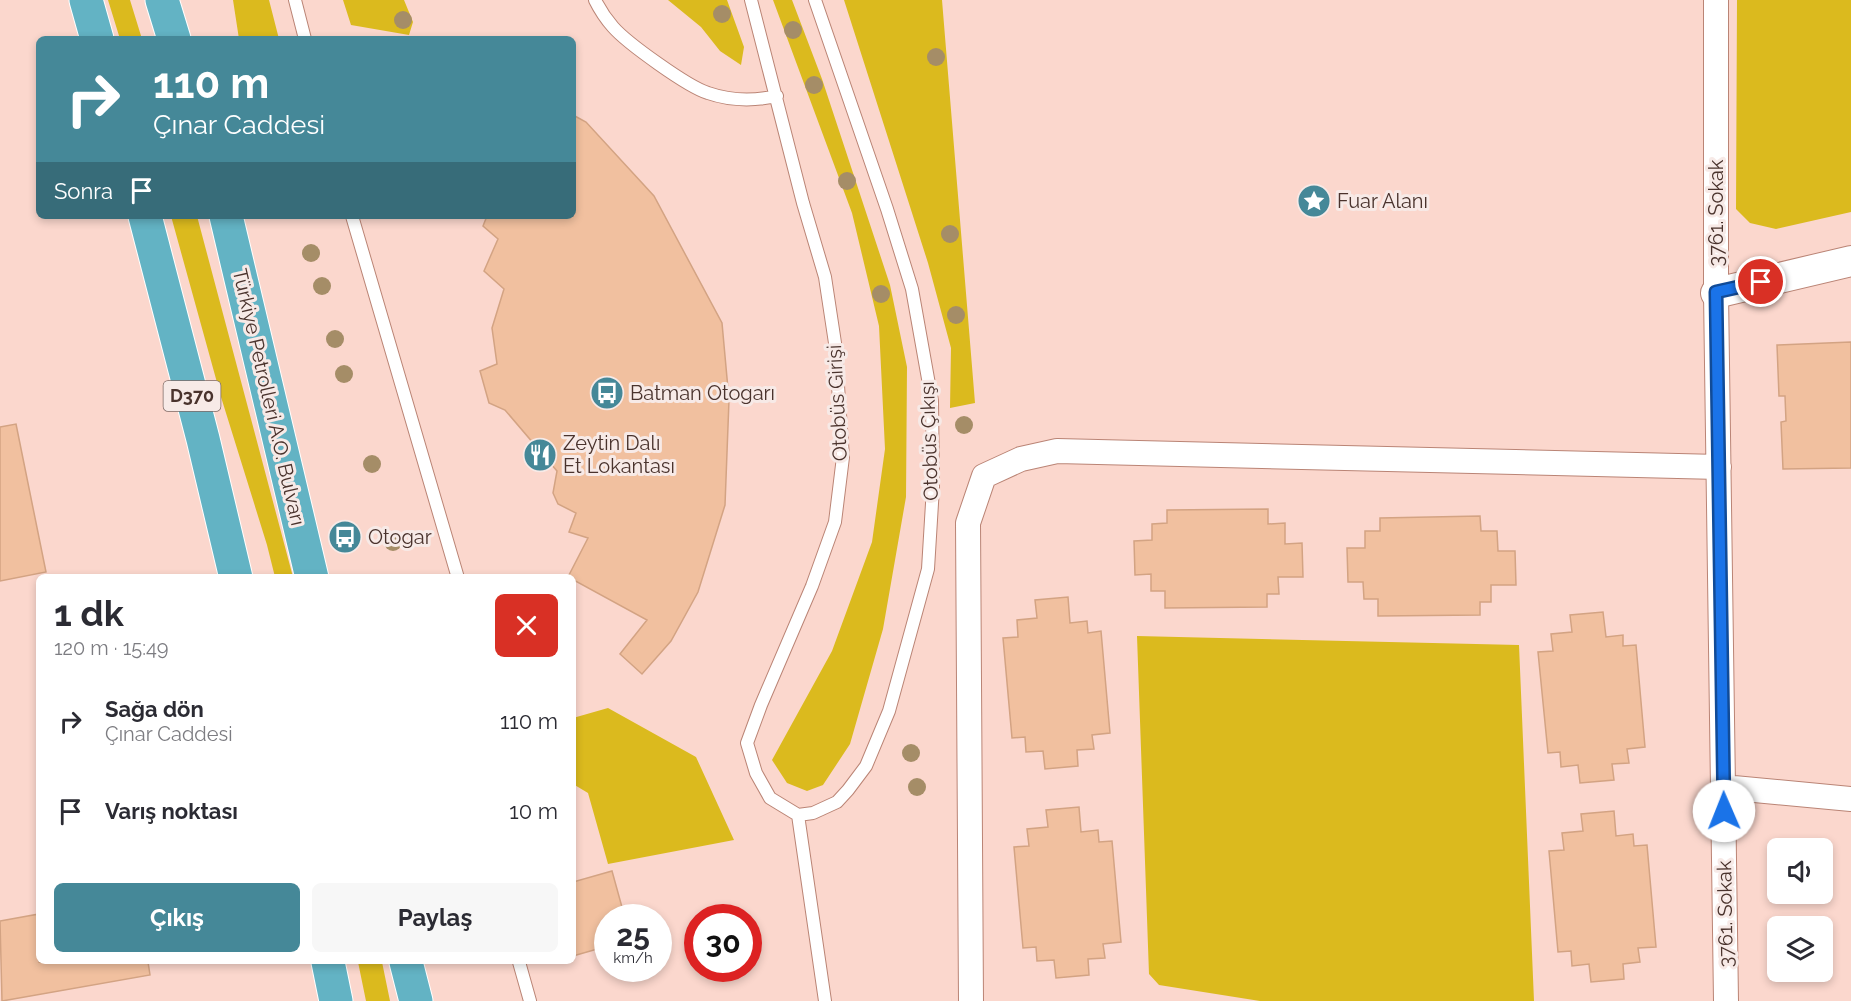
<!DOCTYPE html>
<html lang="tr">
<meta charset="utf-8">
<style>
:root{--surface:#fff;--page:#f7f7f7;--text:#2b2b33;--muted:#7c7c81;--accent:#458898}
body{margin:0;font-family:Raleway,sans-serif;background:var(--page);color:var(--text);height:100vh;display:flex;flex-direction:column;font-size:22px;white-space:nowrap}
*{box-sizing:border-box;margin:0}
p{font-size:20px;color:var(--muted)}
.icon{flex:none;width:33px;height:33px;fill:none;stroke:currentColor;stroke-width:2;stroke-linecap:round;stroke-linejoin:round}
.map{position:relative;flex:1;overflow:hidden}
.sheet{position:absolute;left:36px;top:574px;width:540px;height:390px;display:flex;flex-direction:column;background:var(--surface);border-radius:9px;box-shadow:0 3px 9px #0003}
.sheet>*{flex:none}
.banner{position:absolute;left:36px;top:36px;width:540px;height:183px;border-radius:9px;box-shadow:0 3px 9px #0003;background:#458898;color:#fff;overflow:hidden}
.buttons{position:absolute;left:1767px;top:838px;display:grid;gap:12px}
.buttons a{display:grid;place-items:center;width:66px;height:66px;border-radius:9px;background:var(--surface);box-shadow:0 3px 9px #0003;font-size:30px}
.speed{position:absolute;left:594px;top:904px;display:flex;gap:12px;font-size:30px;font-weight:700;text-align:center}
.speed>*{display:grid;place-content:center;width:78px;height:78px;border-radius:50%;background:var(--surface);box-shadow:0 3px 9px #0003;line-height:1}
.speed small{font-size:15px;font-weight:400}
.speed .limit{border:9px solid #d22;background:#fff;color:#111}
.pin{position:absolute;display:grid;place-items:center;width:51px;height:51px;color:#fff;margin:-26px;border:3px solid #fff;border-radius:50%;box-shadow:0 2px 6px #0007}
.me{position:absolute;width:66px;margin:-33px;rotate:359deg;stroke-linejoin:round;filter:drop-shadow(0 0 4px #0008)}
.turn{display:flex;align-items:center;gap:21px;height:126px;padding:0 18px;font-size:27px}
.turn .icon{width:78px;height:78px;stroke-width:2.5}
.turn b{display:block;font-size:42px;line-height:51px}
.then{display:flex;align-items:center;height:57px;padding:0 18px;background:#0003;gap:12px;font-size:22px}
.round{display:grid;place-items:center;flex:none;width:63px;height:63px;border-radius:9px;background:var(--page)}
.summary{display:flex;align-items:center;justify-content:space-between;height:102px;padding:0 18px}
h1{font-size:36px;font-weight:700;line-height:45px}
.action{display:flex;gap:12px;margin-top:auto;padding:12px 18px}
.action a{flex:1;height:69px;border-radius:9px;background:var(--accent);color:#fff;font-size:24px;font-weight:700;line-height:69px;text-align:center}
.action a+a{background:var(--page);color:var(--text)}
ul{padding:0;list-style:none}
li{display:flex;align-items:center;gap:18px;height:90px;padding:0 18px}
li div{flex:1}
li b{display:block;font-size:22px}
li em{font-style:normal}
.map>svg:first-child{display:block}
.green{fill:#dbba1e}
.building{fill:#f1c09f;stroke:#d3a383;stroke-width:1.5}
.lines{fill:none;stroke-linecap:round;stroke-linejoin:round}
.service-casing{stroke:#ba8475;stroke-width:14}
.minor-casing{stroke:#ba8475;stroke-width:26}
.tertiary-casing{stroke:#ba8475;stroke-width:32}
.trunk-casing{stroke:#fff;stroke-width:35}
.service{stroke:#fff;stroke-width:12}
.minor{stroke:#fff;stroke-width:24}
.tertiary{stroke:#fff;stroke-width:30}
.trunk{stroke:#63b3c4;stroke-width:33}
.tree{fill:#a58d67}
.route-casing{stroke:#114b97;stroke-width:15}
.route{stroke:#1a73e8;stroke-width:10}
.labels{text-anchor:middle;stroke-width:6;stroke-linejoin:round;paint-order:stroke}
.shield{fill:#f7eae7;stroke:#7e6a65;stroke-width:1.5}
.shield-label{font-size:18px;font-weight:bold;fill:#4a332d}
.poi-label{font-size:20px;fill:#4a332d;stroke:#f7eae7;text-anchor:start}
.street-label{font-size:20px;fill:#4a332d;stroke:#f7eae7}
</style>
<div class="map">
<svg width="1851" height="1001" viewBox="0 0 1851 1001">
<rect width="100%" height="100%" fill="#fbd7cd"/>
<path class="green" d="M108,0H130L142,39H120Z
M233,0H269L279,39H239Z
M343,0H404L413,22L409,35L351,25Z
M668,0H727L744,47L741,65L720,51L701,27Z
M773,0H792L822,79L890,285L907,367L906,497L883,629L850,744L823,785L807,791L787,783L772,760L832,651L872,542L885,449L879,326L852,213Z
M844,0H942L975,403L950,408L951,348L928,263Z
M1737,0H1851V212L1776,229L1750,223L1736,209Z
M171,216H197L293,577H275L267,545L221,397Z
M1137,636L1519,645L1534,1001H1260L1159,985L1149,974Z
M608,708L696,757L734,840L608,864L588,793L573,784V718Z
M358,962H382L390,1001H366Z"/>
<path class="building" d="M573,115L586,122L654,196L722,323L729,400L725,505L698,592L671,641L642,674L620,654L647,620L568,577L588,538L569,532L576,513L558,504L553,493L557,471L505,410L489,403L480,371L497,364L492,328L504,289L484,271L498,239L483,226L487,216H573Z
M1851,342V468L1783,469L1781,422L1786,421L1785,396H1779L1777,345Z
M16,424L46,572L0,581V427Z
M1268,509V524L1285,523V544L1302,543L1303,577H1278L1279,594H1267V607L1165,608V591H1151V574L1135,575L1134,541L1152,540V524L1167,523V510Z
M1480,516L1481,531H1497L1498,551H1515L1516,585H1491V602H1480V615L1378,616V599H1364L1363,582H1348L1347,548H1365V531H1380V518Z
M1068,597L1070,623L1087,621L1088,633L1101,631L1110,733L1092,735L1094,749L1077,750L1078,766L1045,769L1043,751L1026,752L1025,737L1012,738L1003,638L1018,637L1017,620L1037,618L1035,600Z
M1603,612L1606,637L1623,635V646L1636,645L1645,747L1627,749L1629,763L1612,764L1614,780L1580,783L1578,765L1561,767L1560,752L1548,753L1538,652L1553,651L1551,634L1572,632L1570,615Z
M1079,807L1081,832L1098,830L1099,842L1112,841L1121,942L1103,944L1105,958L1088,959L1089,975L1056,978L1054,960L1037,961L1036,947L1023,948L1014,847L1029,846L1027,829L1048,827L1046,810Z
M1614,811L1616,836L1633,834L1634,846L1647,845L1656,947L1638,948L1640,962L1623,964L1624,979L1591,982L1589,964L1572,966L1571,951L1558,952L1549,851L1564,850L1562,833L1583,831L1581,814Z
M612,871L625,918H608V946L573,956V882Z
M39,914V962H148L150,975L2,1001L0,921Z"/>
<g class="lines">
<g class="service-casing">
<path id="service" d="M295,0L305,39
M595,0C600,10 606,19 613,27C627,43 688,87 708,93C731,101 754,101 777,96
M751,0L803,203L825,277L835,343L843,457L835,522L812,586L761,705L747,743L756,773L770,798L798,815
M352,216L458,578
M798,815L813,813L837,802L848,790L866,766L889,711L928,569L933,487L932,401L912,289L887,209L815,0
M798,815L825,1001
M519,962L530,1001"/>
</g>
<g class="minor-casing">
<path id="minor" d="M1716,0V293L1726,1001
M1723,787L1851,799
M971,1001L968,523L984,476L1021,459L1057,451L1719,467"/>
</g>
<g class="tertiary-casing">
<path id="tertiary" d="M1716,293L1851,261"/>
</g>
<g class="trunk-casing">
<path id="trunk" d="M86,0L97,39
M162,0L174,39
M145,216L203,439L236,578
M226,216L312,578
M328,962L336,1001
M406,962L416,1001"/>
</g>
<use href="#service" class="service"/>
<use href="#minor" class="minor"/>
<use href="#tertiary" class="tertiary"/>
<use href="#trunk" class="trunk"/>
</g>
<g class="tree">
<circle cx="722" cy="14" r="9"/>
<circle cx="403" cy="20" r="9"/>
<circle cx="793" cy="30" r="9"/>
<circle cx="936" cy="57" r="9"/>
<circle cx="814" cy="85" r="9"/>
<circle cx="847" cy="181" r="9"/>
<circle cx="950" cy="234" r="9"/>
<circle cx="311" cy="253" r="9"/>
<circle cx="322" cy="286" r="9"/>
<circle cx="881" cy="294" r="9"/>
<circle cx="956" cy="315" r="9"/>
<circle cx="335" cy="339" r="9"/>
<circle cx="344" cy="374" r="9"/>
<circle cx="964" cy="425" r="9"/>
<circle cx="372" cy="464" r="9"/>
<circle cx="393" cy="542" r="9"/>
<circle cx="911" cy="753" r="9"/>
<circle cx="917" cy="787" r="9"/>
</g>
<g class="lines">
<g class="route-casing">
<path id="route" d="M1724,811L1716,292L1761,282"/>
</g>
<use href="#route" class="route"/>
</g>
<defs>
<g id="sight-disc" transform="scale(1.725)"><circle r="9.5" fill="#458898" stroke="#f7eae7"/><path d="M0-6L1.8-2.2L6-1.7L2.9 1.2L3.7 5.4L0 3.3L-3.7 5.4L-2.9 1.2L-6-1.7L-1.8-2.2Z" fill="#fff"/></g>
<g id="bus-disc" transform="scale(1.725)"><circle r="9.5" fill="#458898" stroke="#f7eae7"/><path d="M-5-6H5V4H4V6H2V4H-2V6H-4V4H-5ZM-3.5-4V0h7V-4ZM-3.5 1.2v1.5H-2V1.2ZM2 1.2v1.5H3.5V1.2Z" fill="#fff"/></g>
<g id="restaurant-disc" transform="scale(1.725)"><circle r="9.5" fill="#458898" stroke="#f7eae7"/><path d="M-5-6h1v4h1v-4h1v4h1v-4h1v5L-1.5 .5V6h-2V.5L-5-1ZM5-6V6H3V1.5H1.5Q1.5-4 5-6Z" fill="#fff"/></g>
</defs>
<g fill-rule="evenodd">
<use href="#sight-disc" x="1314" y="201"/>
<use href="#bus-disc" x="607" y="393"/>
<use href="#restaurant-disc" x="540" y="455"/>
<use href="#bus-disc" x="345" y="537"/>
</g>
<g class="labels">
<rect class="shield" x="163.5" y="381" width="57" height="30" rx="4.5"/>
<g class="shield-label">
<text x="192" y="402">D370</text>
</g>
<g class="poi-label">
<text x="1337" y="208">Fuar Alanı</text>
<text x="630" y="400">Batman Otogarı</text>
<text x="563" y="450">Zeytin Dalı<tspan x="563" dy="23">Et Lokantası</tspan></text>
<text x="368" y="544">Otogar</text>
</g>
<g class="street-label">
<text transform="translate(1716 213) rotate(-90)" y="7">3761. Sokak</text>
<text transform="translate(269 397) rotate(77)" y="7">Türkiye Petrolleri A.O. Bulvarı</text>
<text transform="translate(837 403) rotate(-93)" y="7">Otobüs Girişi</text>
<text transform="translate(929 441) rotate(-92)" y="7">Otobüs Çıkışı</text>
<text transform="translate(1725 914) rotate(-91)" y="7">3761. Sokak</text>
</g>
</g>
</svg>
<div class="buttons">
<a><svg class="icon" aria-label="sound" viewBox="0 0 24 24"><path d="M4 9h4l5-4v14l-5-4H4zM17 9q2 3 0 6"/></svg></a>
<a><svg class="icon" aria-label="layers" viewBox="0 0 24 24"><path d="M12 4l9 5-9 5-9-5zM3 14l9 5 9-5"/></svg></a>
</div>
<div class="speed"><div>25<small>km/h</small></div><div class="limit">30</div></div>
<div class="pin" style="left:1761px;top:282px;background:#d93025"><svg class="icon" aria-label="arrive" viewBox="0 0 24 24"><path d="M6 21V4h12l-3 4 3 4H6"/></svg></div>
<svg class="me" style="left:1724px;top:811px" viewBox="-20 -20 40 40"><circle r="19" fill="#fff"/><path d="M0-13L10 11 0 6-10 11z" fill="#1a73e8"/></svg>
<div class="banner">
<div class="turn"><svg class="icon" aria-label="right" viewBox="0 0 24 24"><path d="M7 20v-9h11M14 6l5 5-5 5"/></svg><div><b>110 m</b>Çınar Caddesi</div></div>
<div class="then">Sonra<svg class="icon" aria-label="arrive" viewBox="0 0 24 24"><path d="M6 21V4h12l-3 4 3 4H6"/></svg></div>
</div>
<section class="sheet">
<div class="summary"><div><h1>1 dk</h1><p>120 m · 15:49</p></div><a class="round" style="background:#d93025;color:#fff"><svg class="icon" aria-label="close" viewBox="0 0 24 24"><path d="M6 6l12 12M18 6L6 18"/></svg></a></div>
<ul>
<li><svg class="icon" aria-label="right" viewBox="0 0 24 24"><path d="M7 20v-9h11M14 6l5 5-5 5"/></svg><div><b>Sağa dön</b><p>Çınar Caddesi</p></div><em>110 m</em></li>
<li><svg class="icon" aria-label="arrive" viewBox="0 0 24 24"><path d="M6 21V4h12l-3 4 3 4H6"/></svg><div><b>Varış noktası</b></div><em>10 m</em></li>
</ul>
<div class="action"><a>Çıkış</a><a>Paylaş</a></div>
</section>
</div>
